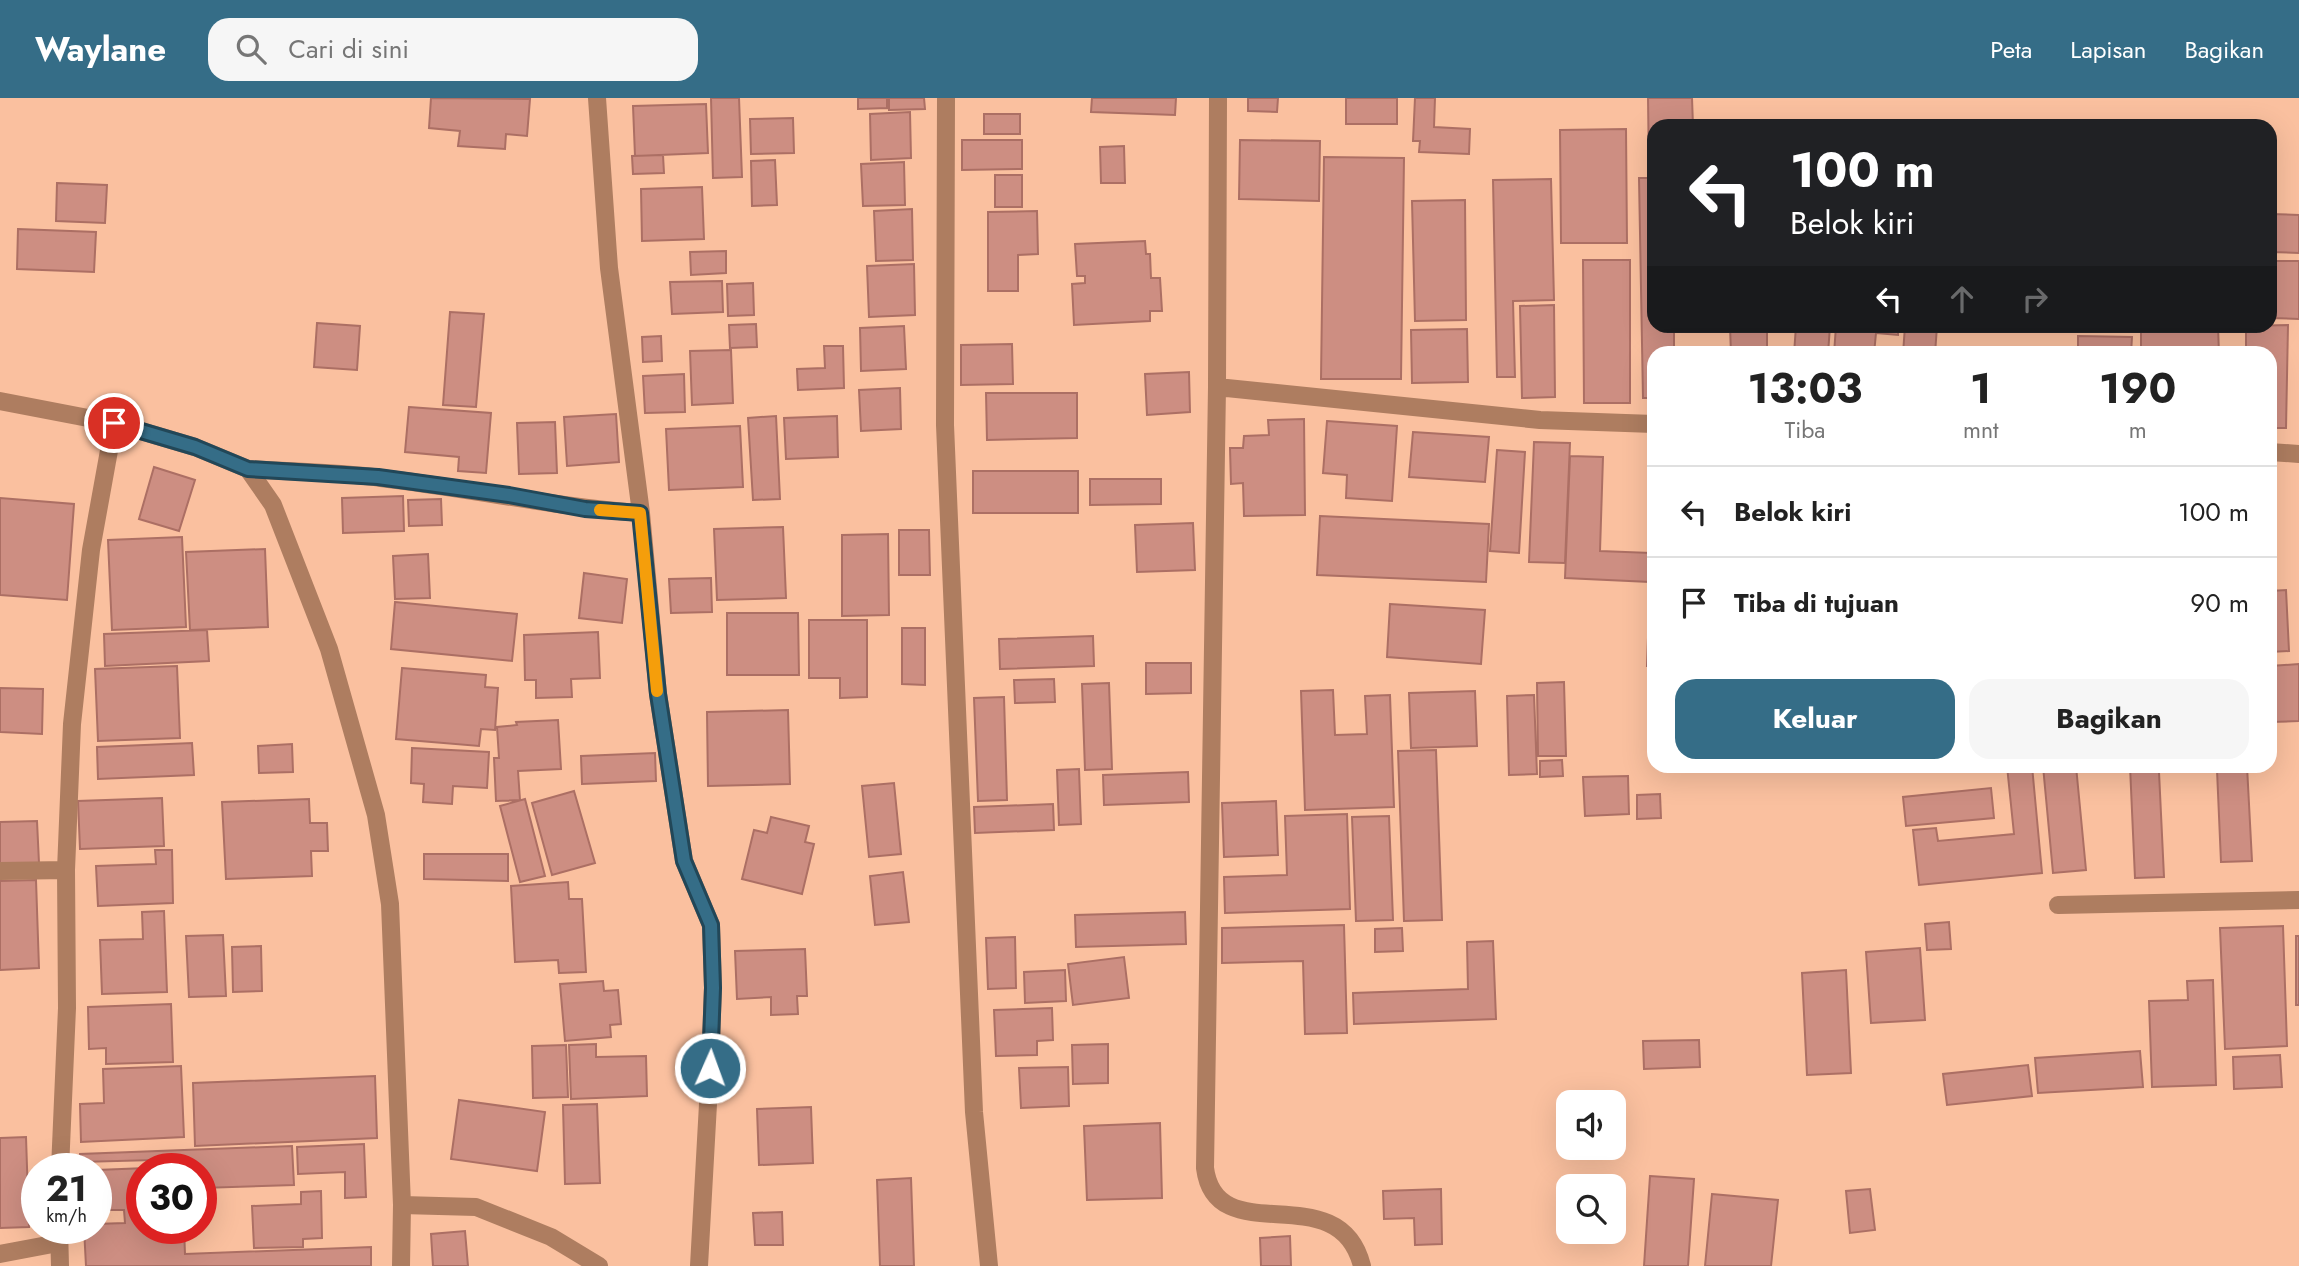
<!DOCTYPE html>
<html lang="id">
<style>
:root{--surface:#fff;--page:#f6f6f6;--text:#222;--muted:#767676;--line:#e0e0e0;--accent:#356d87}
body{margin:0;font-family:Jost,sans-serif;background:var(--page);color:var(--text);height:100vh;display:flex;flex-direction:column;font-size:26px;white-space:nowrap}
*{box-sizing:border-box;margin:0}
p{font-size:23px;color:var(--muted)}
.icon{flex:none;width:38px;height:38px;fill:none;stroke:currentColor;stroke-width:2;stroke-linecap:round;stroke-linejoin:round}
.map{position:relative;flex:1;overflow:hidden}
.details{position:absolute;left:1647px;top:248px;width:630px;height:427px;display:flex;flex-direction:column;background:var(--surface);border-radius:21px;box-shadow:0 7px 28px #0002}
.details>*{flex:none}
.top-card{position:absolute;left:1647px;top:21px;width:630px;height:214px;border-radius:21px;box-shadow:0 7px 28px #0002;background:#202124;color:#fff;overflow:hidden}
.fabs{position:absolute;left:1556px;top:992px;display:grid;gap:14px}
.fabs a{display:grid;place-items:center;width:70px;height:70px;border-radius:14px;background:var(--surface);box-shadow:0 7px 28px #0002;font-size:35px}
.speed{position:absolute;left:21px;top:1055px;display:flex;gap:14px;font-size:35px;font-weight:700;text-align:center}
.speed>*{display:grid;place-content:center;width:91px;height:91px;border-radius:50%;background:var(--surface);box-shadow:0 7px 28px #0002;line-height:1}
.speed small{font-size:18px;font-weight:400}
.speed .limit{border:10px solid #d22;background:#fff;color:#111}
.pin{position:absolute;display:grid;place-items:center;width:60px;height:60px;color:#fff;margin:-30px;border:4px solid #fff;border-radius:50%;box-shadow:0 2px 7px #0007}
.me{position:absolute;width:77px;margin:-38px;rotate:2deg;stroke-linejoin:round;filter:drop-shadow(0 0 5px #0008)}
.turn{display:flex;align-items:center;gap:24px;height:147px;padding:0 28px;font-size:32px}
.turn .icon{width:91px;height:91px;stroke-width:2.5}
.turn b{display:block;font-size:49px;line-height:60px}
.lanes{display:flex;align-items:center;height:66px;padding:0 28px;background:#0003;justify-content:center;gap:35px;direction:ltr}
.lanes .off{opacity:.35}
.eta{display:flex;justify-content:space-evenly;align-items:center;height:119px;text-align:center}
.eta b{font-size:42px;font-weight:700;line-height:49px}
.button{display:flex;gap:14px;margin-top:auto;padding:14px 28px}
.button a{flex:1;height:80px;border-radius:21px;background:var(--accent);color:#fff;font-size:28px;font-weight:700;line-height:80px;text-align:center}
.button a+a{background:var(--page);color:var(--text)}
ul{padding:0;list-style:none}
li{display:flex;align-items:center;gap:21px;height:91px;padding:0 28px;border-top:2px solid var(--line)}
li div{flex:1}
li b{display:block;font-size:26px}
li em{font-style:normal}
header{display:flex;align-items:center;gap:42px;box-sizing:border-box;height:98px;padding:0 35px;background:var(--accent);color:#fff}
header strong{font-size:33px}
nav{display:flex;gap:38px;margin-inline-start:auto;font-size:24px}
.search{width:490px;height:63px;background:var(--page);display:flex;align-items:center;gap:18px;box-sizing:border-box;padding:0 24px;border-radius:21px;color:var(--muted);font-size:26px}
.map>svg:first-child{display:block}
.building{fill:#cd8e82;stroke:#ac6f64;stroke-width:2}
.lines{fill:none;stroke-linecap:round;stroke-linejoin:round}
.service{stroke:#ae7d60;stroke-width:18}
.minor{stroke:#ae7d60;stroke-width:18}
.tertiary{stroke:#ae7d60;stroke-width:18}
.route-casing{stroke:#224758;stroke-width:18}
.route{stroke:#356d87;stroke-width:12}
.slow{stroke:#f59e0b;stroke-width:12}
</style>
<header>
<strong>Waylane</strong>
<div class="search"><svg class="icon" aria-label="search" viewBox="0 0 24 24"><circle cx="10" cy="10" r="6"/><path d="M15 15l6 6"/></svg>Cari di sini</div>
<nav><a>Peta</a><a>Lapisan</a><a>Bagikan</a></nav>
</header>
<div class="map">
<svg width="2299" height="1168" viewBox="0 0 2299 1168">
<rect width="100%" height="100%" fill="#fac09f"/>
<path class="building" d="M431,0L530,1L527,38L506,36L505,51L458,48L460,33L429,30Z
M711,0H739L742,79L713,80Z
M858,0H887V10L858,11Z
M889,0H924L925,11L889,12Z
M1092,0H1176L1175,17L1091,14Z
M1248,0H1278L1277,14L1248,13Z
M1346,0H1397V26H1346Z
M1415,0H1435L1434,29L1470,31L1469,56L1419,54L1420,43H1413Z
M1648,0H1692L1693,28H1654V76H1649Z
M706,6L708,55L635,58L633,8Z
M910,14L911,60L871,62L870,16Z
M984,16H1020V36H984Z
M793,20L794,55L751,56L750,21Z
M1626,31L1627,145H1561L1560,32Z
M962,42H1022V71L962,72Z
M1240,42L1320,43L1319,103L1239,101Z
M1124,48L1125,85H1101L1100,49Z
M663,57L664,75L633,76L632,58Z
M1324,59L1404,60L1401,281H1321Z
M775,62L777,107L752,108L751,63Z
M904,64L905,107L863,108L861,66Z
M995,77H1022V109H995Z
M1639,80H1654V228H1674V256H1654V300H1643Z
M1551,81L1554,202L1513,203L1515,279H1497L1493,82Z
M57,85L107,87L105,125L56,123Z
M702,89L704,141L642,143L641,91Z
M1465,102L1466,222L1415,223L1412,103Z
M912,111L913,162L876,163L874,113Z
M1037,113L1038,156L1018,157V193H988V114Z
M2270,116L2299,117V155L2270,154Z
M18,131L96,134L94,174L17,171Z
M1145,143L1146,156H1150L1151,180H1160L1162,213H1150V223L1074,227L1072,186L1085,185V178H1077L1075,146Z
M726,153V175L691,177L690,154Z
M1583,162H1630V305H1584Z
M2270,163H2299V221L2270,220Z
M914,166L915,217L869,219L867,168Z
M722,183L723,214L672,216L670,184Z
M753,185L754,217L728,218L727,186Z
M1554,207L1555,299L1522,300L1520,208Z
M450,214L484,216L476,309L443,307Z
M317,225L360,228L357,272L314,269Z
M756,226L757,249L730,250L729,227Z
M2288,227L2286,330H2270V256H2246V228Z
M904,228L906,271L861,273L860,230Z
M1730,228H1767V256H1731Z
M1796,228H1830L1828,256H1794Z
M1836,228H1898V237L1876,235L1874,256H1834Z
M1905,228H1937L1935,256H1903Z
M2141,228H2218L2219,256H2141Z
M1467,231L1468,284L1412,285L1411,232Z
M661,238L662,263L643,264L642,239Z
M2078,238L2132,239L2131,256H2078Z
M1012,246L1013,286L961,287V247Z
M824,248H843L844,290L798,292L797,271L825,270Z
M731,252L733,305L692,307L690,253Z
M1189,274L1190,314L1147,317L1145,276Z
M684,276L685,314L645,315L643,278Z
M900,290L901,331L861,333L859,292Z
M986,295H1077V340L987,342Z
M409,309L491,315L486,375L458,373L459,359L405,354Z
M616,316L619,364L567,368L564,319Z
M776,318L780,401L753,402L748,320Z
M837,318L838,359L786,361L784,320Z
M1304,321L1305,417L1244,418L1243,385L1231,386L1230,350H1243L1244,338L1269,337L1268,322Z
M1327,323L1397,328L1392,403L1346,400L1347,377L1323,375Z
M555,324L557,375L519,376L517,325Z
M740,328L743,389L669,392L666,331Z
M1413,334L1489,339L1485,384L1409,379Z
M1534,344L1570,345L1565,465L1529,464Z
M1497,352L1525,354L1519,455L1490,453Z
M1570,358L1603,359L1600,453L1651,455L1654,407V568H1647L1650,484L1565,480Z
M154,369L195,382L179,433L139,421Z
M973,373H1078V415H973Z
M1090,381H1161V406L1090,407Z
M403,398L404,433L343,435L342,400Z
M0,400L74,406L67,502L0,497Z
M441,401L442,427L409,428L408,402Z
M1320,418L1489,426L1486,484L1317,477Z
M1193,425L1195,472L1137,474L1135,427Z
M783,429L786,500L717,502L714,431Z
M899,432H929L930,477H899Z
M888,436L889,517L842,518V437Z
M182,439L186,529L112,532L108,442Z
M265,451L268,529L190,532L186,454Z
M428,456L430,500L395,501L393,458Z
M584,475L627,481L622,525L579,520Z
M711,480L712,514L671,515L669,481Z
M2286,492L2289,553L2270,554V493Z
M395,504L517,516L512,563L391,551Z
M1390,506L1485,512L1481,566L1387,559Z
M727,515H798L799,577H727Z
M809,522H867V599L840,600V580H809Z
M902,530H925V587L902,586Z
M207,532L209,563L105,568L104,536Z
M598,534L600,580L571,581L572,599L536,600V582H525L524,537Z
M1093,538L1094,568L1000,571L999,541Z
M1146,565H1191V595L1146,596Z
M2299,566V623L2270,624V568Z
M177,568L180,640L98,643L95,571Z
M402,570L486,577L485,589L498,590L495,632L481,631L479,648L396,641Z
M1054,581L1055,604L1015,605L1014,582Z
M1564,584L1566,658H1538L1537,585Z
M1109,585L1112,671L1085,672L1082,586Z
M0,590L43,591L42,636L0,634Z
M1333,592L1335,637L1367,636L1365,598L1390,597L1394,709L1305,712L1301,593Z
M1475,593L1477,648L1411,650L1409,595Z
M1534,597L1537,676L1509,677L1507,598Z
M1004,599L1007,702L978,703L974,600Z
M788,612L790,686L708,688L707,614Z
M558,622L561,671L518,673L520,702L496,703L494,660H499L497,629L517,627L516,624Z
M192,645L194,677L98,681L97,649Z
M292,646L293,674L259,675L258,648Z
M412,650L489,654L487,690L453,688L452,706L423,704L424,686L411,685Z
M1436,652L1442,822L1404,823L1398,653Z
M655,655L656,683L582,686L581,658Z
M1562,662L1563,678L1540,679V663Z
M1920,668H1962L1920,673Z
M2007,668H2032L2042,775L1919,787L1913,732L1936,730L1938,743L2014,736Z
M2043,668H2076L2086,772L2053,775Z
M2130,668H2247L2252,763L2221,764L2217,672L2159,674L2164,779L2135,780Z
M1079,671L1081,726L1059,727L1057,672Z
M1188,674L1189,704L1104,707L1103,677Z
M1628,678L1629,716L1585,718L1583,679Z
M894,685L901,756L869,759L862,688Z
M1991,690L1994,720L1906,728L1903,699Z
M574,693L595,765L552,777L532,705Z
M1660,696L1661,720L1637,721V697Z
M162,700L164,748L80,751L78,703Z
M309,701L310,725H327L328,753H311L312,778L226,781L222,704Z
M525,701L545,778L520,784L500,708Z
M1276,703L1278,757L1224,759L1222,705Z
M1053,706L1054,732L975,735L974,709Z
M1347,716L1350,811L1225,815L1224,779L1287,777L1285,718Z
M1389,718L1393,822L1356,823L1352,719Z
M771,719L809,728L805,744L814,746L802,796L742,781L754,732L767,735Z
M37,723L39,765L0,766V724Z
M155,752H172L173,805L98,808L96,768L156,766Z
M424,756H508V783L424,781Z
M903,774L909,824L875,827L870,778Z
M36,782L39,870L0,872V783Z
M568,784L569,801H582L586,874L559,875L558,862L515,864L511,788Z
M164,813L167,894L102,896L100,842L143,841L142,814Z
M1185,814L1186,846L1076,849L1075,817Z
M1949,824L1951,851L1927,852L1925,826Z
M1344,827L1347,935L1305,936L1303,863L1222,865V830Z
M2283,828L2287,948L2225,951L2220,830Z
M1402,830L1403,853L1375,854V831Z
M223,837L226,898L189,899L186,838Z
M2296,838H2299V907H2296Z
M1015,839L1016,890L988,891L986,840Z
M1493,843L1496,921L1354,926L1353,895L1468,891L1467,844Z
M261,848L262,893L233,894L232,849Z
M1920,850L1925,922L1871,925L1866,854Z
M805,851L807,898H797L798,916L771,917V899L737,901L735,853Z
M1124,859L1129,900L1073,907L1068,866Z
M1065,872L1066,903L1025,905L1024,874Z
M1846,872L1851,975L1807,977L1802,875Z
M2213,882L2216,987L2152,989L2149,903L2188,902L2187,883Z
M603,883L604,893L618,892L621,926L610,927L611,939L565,943L560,886Z
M171,906L173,964L106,966V950L89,951L88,909Z
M1052,910L1053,942L1037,943V957L996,958L994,912Z
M1699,942L1700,969L1644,971L1643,943Z
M596,946V959L646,958L647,998L571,1001L569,947Z
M1108,946V985L1073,986L1072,947Z
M566,947L568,999L533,1000L532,948Z
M2140,953L2143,989L2038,995L2035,960Z
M2280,957L2282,989L2234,991L2233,959Z
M2028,967L2032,998L1947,1007L1943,976Z
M181,968L184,1039L81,1044L80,1006L104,1005L103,971Z
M1068,969L1069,1008L1021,1010L1019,970Z
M375,978L377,1040L195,1048L193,985Z
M459,1002L545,1014L537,1073L451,1061Z
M597,1006L600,1085L565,1086L563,1007Z
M811,1009L813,1065L759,1067L757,1011Z
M1160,1025L1162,1100L1087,1102L1084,1028Z
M26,1039L29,1129L0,1130V1040Z
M364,1046L366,1099L345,1100V1074L298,1076L297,1049Z
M292,1048L294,1087L201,1090V1071H154V1062L80,1064V1056Z
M147,1070L142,1071V1130H184L185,1156L371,1149V1168H86L84,1130H96V1126L125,1125L124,1112H99L97,1072Z
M1650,1078L1694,1081L1688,1168H1644Z
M911,1080L914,1168H880L877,1082Z
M1441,1091L1442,1146L1415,1147L1414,1120L1384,1121L1383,1093Z
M1870,1091L1875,1132L1850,1135L1846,1093Z
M321,1093L322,1140L303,1141V1149L254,1150L252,1108L301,1106V1094Z
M1712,1096L1778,1102L1771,1168H1705Z
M782,1114L783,1147H755L753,1115Z
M465,1133L468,1168H433L431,1136Z
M1290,1138L1291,1168H1261L1260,1140Z"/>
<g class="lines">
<path class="service" d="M0,1156L58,1145"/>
<path class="minor" d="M946,0L945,327L974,1014L989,1168
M1218,0L1217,289L1540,322L1654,326
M1217,289L1205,1070C1216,1156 1339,1075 1362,1168
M2270,354L2299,356
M248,371C292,374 337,374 381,380C468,390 554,409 641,415L609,170L597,0
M641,415L658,596L684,763L711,827L713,889L710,970L699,1168
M0,773L66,772
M2058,807L2299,802
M60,1071L67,910L66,772L72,626L91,452L114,325
M59,1130L60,1168"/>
<path class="tertiary" d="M0,303L114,325L195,349L248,371L273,407L329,551L376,717L390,806L402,1107L401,1168
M402,1107L476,1109L551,1139L599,1168"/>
</g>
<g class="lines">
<g class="route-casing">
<path id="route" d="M114,325L195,349L248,371L378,379L509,397L585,411L640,415L658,596L684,763L711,827L713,890L710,970"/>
</g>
<use href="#route" class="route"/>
<path class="slow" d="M600,412L640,415L657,593"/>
</g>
</svg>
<div class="fabs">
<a><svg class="icon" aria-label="sound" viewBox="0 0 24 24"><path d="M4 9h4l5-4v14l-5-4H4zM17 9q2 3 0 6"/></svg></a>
<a><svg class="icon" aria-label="search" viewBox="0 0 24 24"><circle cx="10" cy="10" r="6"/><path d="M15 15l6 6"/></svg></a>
</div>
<div class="speed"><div>21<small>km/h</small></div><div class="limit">30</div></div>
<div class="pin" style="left:114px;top:325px;background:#d93025"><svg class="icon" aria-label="arrive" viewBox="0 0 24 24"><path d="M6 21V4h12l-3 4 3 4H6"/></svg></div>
<svg class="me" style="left:710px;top:970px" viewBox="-20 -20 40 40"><circle r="17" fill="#356d87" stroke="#fff" stroke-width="3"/><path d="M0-11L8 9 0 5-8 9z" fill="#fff"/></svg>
<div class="top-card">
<div class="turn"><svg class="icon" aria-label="left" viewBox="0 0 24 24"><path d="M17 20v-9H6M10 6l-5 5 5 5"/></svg><div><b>100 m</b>Belok kiri</div></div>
<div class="lanes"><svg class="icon" aria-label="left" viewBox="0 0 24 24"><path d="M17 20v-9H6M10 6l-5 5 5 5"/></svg><svg class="icon off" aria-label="ahead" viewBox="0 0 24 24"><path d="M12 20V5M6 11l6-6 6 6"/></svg><svg class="icon off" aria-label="right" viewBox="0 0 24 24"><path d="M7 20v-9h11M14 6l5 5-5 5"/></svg></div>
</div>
<section class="details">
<div class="eta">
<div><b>13:03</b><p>Tiba</p></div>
<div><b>1</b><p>mnt</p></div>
<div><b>190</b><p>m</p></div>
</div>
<ul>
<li><svg class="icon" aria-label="left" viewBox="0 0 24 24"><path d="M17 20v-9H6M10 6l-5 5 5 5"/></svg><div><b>Belok kiri</b></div><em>100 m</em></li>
<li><svg class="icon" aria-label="arrive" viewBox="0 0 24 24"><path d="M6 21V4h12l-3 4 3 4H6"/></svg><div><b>Tiba di tujuan</b></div><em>90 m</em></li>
</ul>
<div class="button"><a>Keluar</a><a>Bagikan</a></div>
</section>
</div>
